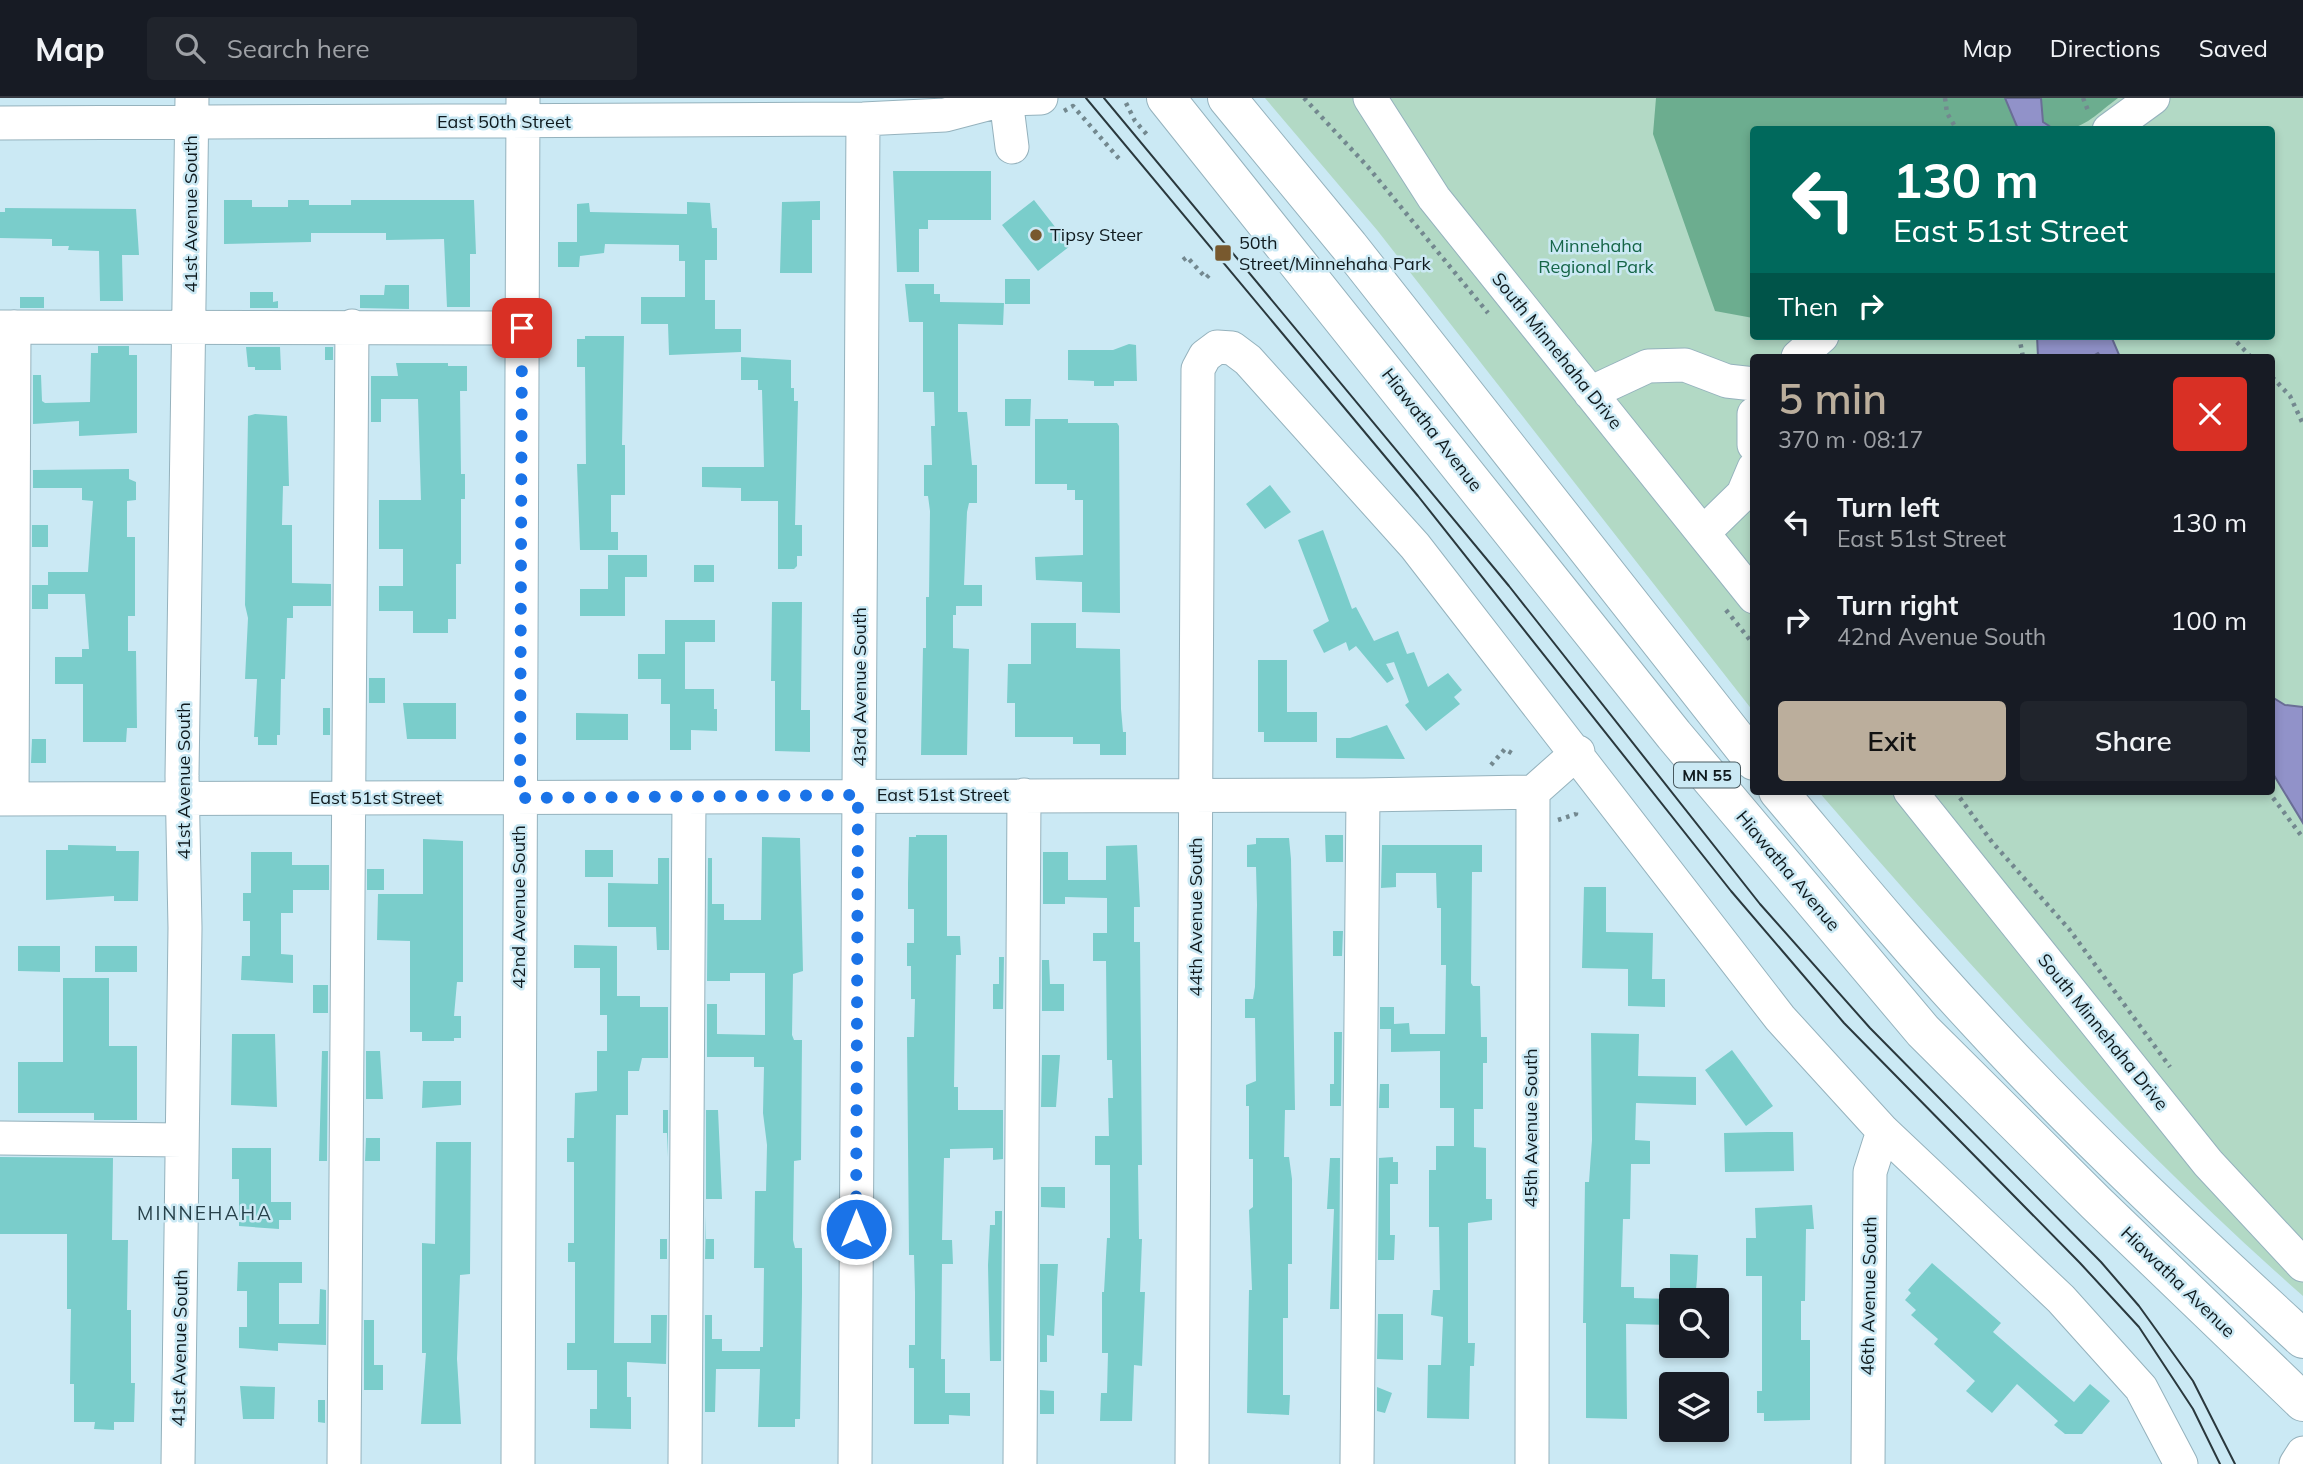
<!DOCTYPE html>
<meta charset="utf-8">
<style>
:root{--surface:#171b24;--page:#20242c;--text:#f1f3f6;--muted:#9ea1a6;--line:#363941;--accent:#bbae9c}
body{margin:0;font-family:Mulish,sans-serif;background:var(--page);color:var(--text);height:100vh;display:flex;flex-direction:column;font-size:26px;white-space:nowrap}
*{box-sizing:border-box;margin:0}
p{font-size:23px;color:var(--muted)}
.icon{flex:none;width:38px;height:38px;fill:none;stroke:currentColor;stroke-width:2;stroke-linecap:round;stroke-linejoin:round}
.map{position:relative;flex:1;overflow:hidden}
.side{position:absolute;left:1750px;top:256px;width:525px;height:441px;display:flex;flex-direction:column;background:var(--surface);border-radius:7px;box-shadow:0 4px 10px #0003}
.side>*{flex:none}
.top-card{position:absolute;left:1750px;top:28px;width:525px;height:214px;border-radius:7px;box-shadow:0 4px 10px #0003;background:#00695c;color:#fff;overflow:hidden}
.fabs{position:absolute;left:1659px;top:1190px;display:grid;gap:14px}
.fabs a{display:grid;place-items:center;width:70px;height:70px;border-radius:7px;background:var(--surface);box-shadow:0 4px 10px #0003;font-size:35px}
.pin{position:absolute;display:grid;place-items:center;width:60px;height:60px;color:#fff;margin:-30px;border-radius:14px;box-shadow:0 4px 10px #0006}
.me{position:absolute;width:77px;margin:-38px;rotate:0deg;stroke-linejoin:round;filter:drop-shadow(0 0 5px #0008)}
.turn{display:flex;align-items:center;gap:24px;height:147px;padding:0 28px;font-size:32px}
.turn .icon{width:91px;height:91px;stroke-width:2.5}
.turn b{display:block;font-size:49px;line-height:60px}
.then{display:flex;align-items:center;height:66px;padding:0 28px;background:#0003;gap:14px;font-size:26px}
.round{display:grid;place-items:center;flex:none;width:74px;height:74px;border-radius:7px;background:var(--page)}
.headline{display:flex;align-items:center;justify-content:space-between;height:119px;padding:0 28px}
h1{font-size:42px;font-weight:600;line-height:52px;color:var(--accent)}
.action{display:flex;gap:14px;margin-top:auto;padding:14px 28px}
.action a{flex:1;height:80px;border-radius:7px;background:var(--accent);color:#111;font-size:28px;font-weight:600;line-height:80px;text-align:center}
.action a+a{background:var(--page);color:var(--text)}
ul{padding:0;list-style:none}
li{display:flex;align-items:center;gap:21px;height:98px;padding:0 28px}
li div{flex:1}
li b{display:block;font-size:26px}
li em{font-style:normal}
header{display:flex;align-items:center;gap:42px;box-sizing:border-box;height:98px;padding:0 35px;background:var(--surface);border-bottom:2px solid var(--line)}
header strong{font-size:33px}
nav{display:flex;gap:38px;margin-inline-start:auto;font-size:24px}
.search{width:490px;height:63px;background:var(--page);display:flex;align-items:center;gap:18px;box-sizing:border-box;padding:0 24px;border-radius:7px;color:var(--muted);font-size:26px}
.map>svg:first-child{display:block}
.green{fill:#b2d9c5;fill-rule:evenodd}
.forest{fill:#6cad8f}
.water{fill:#9192c9;stroke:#6a6e96;stroke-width:2}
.building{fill:#7acdcb}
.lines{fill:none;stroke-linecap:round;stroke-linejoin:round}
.minor-casing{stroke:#95b2bd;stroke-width:35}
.highway-casing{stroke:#95b2bd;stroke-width:40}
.path{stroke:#73888f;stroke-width:4.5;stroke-dasharray:3.5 5;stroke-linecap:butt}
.minor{stroke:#fff;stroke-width:33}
.highway{stroke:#fff;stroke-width:38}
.tram{stroke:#2a383d;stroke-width:2}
.route{stroke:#1a73e8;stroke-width:12;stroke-dasharray:0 21.6}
.poi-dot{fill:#78592e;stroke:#cbe9f4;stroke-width:2.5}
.labels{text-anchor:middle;stroke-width:5;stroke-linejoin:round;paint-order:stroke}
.shield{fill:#cbe9f4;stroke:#47585e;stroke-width:2}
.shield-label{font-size:16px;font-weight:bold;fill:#0f1a1e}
.street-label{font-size:18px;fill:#0f1a1e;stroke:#cbe9f4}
.poi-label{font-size:18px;fill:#0f1a1e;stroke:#cbe9f4;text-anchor:start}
.park-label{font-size:18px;fill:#156547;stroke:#cbe9f4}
.neighbourhood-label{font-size:19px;letter-spacing:2px;fill:#27414a;stroke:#cbe9f4}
</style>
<header>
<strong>Map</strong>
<div class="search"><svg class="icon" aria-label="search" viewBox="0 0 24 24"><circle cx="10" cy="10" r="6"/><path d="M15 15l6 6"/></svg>Search here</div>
<nav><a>Map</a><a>Directions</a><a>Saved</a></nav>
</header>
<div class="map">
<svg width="2303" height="1366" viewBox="0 0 2303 1366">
<rect width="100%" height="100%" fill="#cbe9f4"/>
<path class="green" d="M1265,0H2303V1198C2127,1043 1971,870 1818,693H2272V259H1754L1753,613L1377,132ZM1754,32H2272V238H1754Z"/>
<path class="forest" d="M1656,0H2005L2018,31L1754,32L1753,220L1715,213L1653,36Z
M2041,0H2118C2092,19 2074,43 2043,24Z"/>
<path class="water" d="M2005,0H2041L2043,24L2054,31H2018Z
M2037,238H2111L2120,259H2101L2098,255L2091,259H2038Z
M2272,599L2285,607L2303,609V725L2272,674Z"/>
<path class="building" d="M893,73H991V122H928V131H919V174H897Z
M224,102H252V109H288V102H309V107H351V102H474L476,156H470V209H447L444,141L386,142V135H311V144L224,146Z
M1034,102L1070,148L1038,173L1002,127Z
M820,103V122H812V175H780L782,104Z
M687,104L710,105L712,130H717V162H705V202H715V231H741V254L669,257L668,226H641V199H685V163H679V147L605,146L604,155L580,158L579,169H558V144H577V106L589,105L590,114L687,116Z
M5,110L136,111L139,157H122L123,203H100L99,153L68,152L69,148H52V141L0,140V114H5Z
M1005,181H1030V206H1005Z
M905,186H934V196H940V204L1004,205L1003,227L958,226V314H967L972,367H977V405H969L967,414L964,487H982V508H956V517H953V550L969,551L967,657H921L923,550H926V499H929L930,413L928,398H924V367H932L931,328H935L934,294H923V224H909Z
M385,187H409V211L360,210V197H384Z
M250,194H273V204L278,203V210H250Z
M20,199H44V210H20Z
M585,238H624L622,347H625V397H611V434H618V452H580L577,366H586L585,269H577V241H585Z
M1129,246L1136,247L1137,283H1114V288H1094V283L1068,282V252H1113Z
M98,248H129V257H137V335L79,338V323L33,326V277H41L42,303L45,305L90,304L91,255H98Z
M246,249H280L281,272H255V269H248Z
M325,249H333V262H325Z
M741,259L791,262V290H794V303H798L795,427H802V458H797V468L794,471H778V403H741V390L702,389V369H764L762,292H758V282H741Z
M396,265H448V268H467V293H460L461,376H465V401H461V466H456V521H448V535H413V513H379V488H403V451H379V402H421L418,301H381V324H371V278H398Z
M1005,301H1031L1030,328H1005Z
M255,316L287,318L289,388H283L282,427H292V485L331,486V508H293V520H287L285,581H281L280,637H277V647H258V639H254L257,581H245L248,520L245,507L248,318Z
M1035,321H1068V325H1117L1119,328L1120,515L1082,514V484L1036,482L1035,459L1083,457V402H1075V392H1067V386H1035Z
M129,371V381L136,384V402L127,403V439H135V518H128V553H136L137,630H127L126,644H83V586H55V559H82V551H89L85,496H48V511H32V487H48V474H88L93,403L82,402V390H33V372Z
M1270,387L1291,414L1265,431L1246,406Z
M32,427H48V449H32Z
M1323,432L1352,511L1356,509L1374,543L1398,533L1407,556L1414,554L1428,589L1448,575L1462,592L1454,599L1460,606L1426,633L1405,607L1409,604L1394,564L1386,566L1394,581L1387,585L1356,548L1349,553L1346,544L1324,555L1314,535L1313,532L1329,523L1298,442Z
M608,457H647V479H625V518H580V491H608Z
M694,467H714V484H694Z
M772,504H802L801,612H810V654L775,653V583H771Z
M665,522H715V544H685V591H714V611H717V633L691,632V652H670V606H661V581H638V556H665Z
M1031,525H1076V550L1120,551L1121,611L1123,634H1126V657H1100V646H1073V639H1015V605H1007L1008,566H1031Z
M1258,562H1287V614H1317V644H1264V634H1258Z
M369,580H385V605H369Z
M403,605H456V641H407Z
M323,610H330V637H323Z
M576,615L628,616V642H576Z
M1387,627L1405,661L1336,660V640H1350Z
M32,641H46V665H31Z
M916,737H947V838H960L961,857H956L954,989H958V1012H1003V1061L993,1062V1050L950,1051V1060H944L942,1142H952L953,1166H942L941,1261H945V1295H970V1318L949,1317V1326H914V1270H909V1247H915V1194L914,1157H909L907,939H914L915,901H911V868H907V845H914V811H908V785L909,739H916Z
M1325,737H1343V764H1326Z
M762,739L800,740L803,873L793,876L792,937L794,942H802L801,1062L794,1063L793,1142L795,1150H802V1196L800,1321H795V1329H758L760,1271H716L715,1314H705V1217H712V1241H722V1253H760V1249H763L764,1170H754L755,1093H766L767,1047L763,1015L764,969H754V959H707V906H717V936L765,937V875H730V883H707L708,760H712V806H724V822H761Z
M1256,740H1289L1291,761L1295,1012H1285L1284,1059H1289L1292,1081V1166H1288V1220H1283V1297H1290L1289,1317L1247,1315L1249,1192H1252L1249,1112L1253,1109V1061H1249V1008H1246V987L1256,983L1255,920H1245V901H1253L1255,889L1257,807L1256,769H1247V747L1256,746Z
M423,741L463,743V884H457L454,918H461V940H454V943H422V934H410V843L377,842L378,796H423Z
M68,747L116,748V753H139L138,803H114V798L46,802V752H68Z
M1137,747L1140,809H1134V844H1140L1142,1067H1138L1139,1141H1142L1140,1194H1145L1142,1268L1134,1267L1132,1323H1100L1101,1295H1107L1108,1255H1102V1194H1104L1107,1140H1110V1067H1095V1038H1109L1108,1000H1113L1112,962H1107L1106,863H1093V835H1107V800L1065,799V806H1043V754H1068V782H1106V748Z
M1382,747H1482V774H1472L1471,885L1473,888H1480L1481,939H1487V965H1483V1011H1474V1049L1486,1050V1101H1492V1122L1468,1125V1245H1475L1474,1268H1470L1469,1321L1427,1320L1428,1267H1441L1443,1219L1431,1217L1433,1192H1440L1439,1129H1429V1072H1436V1048H1454V1010H1440V953L1391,954V931H1380V909H1394V926L1409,925L1410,936H1445L1446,867H1441V810H1437L1436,775H1396V789L1381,790Z
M585,752H613V779H585Z
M251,754H292V767H329V792H293V815H281V856L293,857V885L241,882L242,858H250V823H243V795H251Z
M658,760H669V852H657L656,829H608V785L658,786Z
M367,771H384V792H367Z
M1584,789H1606V834L1653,835L1652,881H1665V909L1628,908V871L1582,870Z
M1333,833H1343L1342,858H1333Z
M574,847L617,848V898H640V909H668V960H642L639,973H628V1017H616L614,1245H651V1217H667L666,1266L627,1264V1299H631V1331L590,1330V1311H597V1272H567V1245H575V1164H568V1145H574V1064H567V1040H574L575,995L597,993V953H607V917H600V870H574Z
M18,848H60V874L18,873Z
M95,848H137V874H95Z
M999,859H1004L1003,911H993V886H999Z
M1042,862H1049L1050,886H1064V913H1042Z
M63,880H109V948H137V1022H94V1015H18V964H63Z
M313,887H328V915H313Z
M1334,934H1342L1341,1008H1330V986H1334Z
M1591,935L1639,936L1638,978L1696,979V1007L1636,1005L1635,1042L1650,1043V1066H1631L1630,1121H1623L1621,1189H1634V1200L1670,1201V1156L1698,1157L1697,1181L1695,1202H1671V1227L1626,1226L1627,1321L1586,1320V1225H1583L1585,1084H1589L1592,1042Z
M232,936H275L277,1009L231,1007Z
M1732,952L1773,1008L1746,1028L1705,972Z
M322,953H328L327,1063H319Z
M366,953H380L383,1001H366Z
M1042,957H1060L1056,1009H1041Z
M423,983H461V1007L422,1010Z
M1380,986H1389V1010H1379Z
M663,1012H668V1059L667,1035H663Z
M706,1012H718L722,1101H706Z
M1767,1034H1793L1794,1073L1725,1074L1724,1035Z
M366,1040H380V1063H365Z
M436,1044H471L470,1176L460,1177L457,1261L461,1326H421L426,1255H422V1145L435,1146Z
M232,1050H271V1104H291V1122H279V1131L239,1128V1081H232Z
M0,1059L113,1060L112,1142H128L127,1212H131V1285H135L134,1324H114V1332L94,1331L95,1324H74V1286H70L71,1211H67V1136H0Z
M1393,1059V1064H1398V1086H1390V1137H1395L1394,1162H1378L1379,1060Z
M1330,1060H1340L1339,1211H1330L1334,1111H1327Z
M1041,1089H1065V1110L1041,1109Z
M1812,1107L1814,1131H1806L1805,1203H1801V1242H1810V1322L1764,1323V1315H1757V1293H1762V1178H1746V1140H1756L1755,1110Z
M995,1113H1002L1001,1263H990L988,1167L990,1127H995Z
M667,1117V1161H660V1141H667Z
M706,1117V1141H714V1161H705Z
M238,1164H302V1185H279V1226H319L320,1191L326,1192V1247L278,1245V1253L239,1250V1229H247V1193H237Z
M1932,1165L2001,1225L1993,1234L2074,1304L2090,1286L2110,1303L2082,1336H2065L2054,1327L2058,1323L2017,1286L1992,1315L1966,1293L1975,1283L1934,1246L1938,1241L1911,1217L1916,1212L1905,1202L1911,1195L1908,1192Z
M1040,1166H1058L1054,1238L1047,1237V1264H1040Z
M1378,1216H1403V1262L1377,1261Z
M364,1222H374V1267H383V1292H364Z
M240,1288L275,1289L274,1321H243Z
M1377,1289L1392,1295L1385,1315L1377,1313Z
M1040,1292L1054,1293V1316H1040Z
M318,1302H325V1325L318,1324Z"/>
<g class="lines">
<g class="minor-casing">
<path id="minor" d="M1370,0L1434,100L1754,499
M1006,1L1012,49
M0,25L863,21L945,17L1006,1L1041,0
M2109,32L2153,0
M0,229L522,230
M1798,259L1822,238
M1590,295L1648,268L1685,267L1727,283L1754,286
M1754,316V347
M1703,435L1743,396L1754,370
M1910,693L2208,1065L2303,1167
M0,701L1363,697L1533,694L1578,654
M12,701L14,229
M0,1040L182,1042
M178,1366L185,830L182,678L192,0
M344,1366L352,228
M518,1366L523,0
M685,1366L689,700
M855,1366L863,21
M1020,1366L1024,697
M1192,1366L1198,271L1205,258L1217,249L1232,250L1248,262L1415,448L1780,920L1883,1033L2061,1201L2141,1290L2181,1366
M1357,1366L1363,697
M1532,1366L1533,694
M1868,1366L1870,1074L1883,1033
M2296,1366L2303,1355"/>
</g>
<g class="highway-casing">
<path id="highway" d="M1166,0L1674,637L1923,933L2096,1105L2303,1304
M1227,0L1349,148L1754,663
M1778,693C1843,770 1907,848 1976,922C2079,1034 2191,1138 2303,1241"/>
</g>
<path class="path" d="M1304,0L1368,69L1488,215
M1945,0L1947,15L1957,32
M2083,0L2089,15
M1126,5L1135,23L1149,39
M1064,13L1073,8L1121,63
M1183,162L1187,159L1206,180L1209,177
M2019,238L2023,259
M2231,238L2251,259
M2272,279L2290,298L2303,326
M1726,512L1754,547
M1491,667L1505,651L1513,656
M1955,693L1992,744L2069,831L2170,969
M2268,693L2303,740
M1558,722L1576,716V712"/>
<use href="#minor" class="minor"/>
<use href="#highway" class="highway"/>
<path class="tram" d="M1086,0L1418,398L1731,793L1844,925L2080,1165L2139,1229L2193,1311L2220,1366
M1104,0L1509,488L1760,806L1870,930L2101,1164L2139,1208L2193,1283L2235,1366"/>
</g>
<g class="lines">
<path class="route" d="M522,230L520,700L858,697L856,1131"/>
</g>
<g class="poi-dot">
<circle cx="1036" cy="137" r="7"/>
<rect x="1214" y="146" width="18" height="18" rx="3.5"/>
</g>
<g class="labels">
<rect class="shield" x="1674" y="664.5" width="66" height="25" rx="5"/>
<g class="shield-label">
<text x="1707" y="683">MN 55</text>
</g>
<g class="street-label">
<text x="504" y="30">East 50th Street</text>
<text transform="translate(191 116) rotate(-90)" y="6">41st Avenue South</text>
<text transform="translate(1557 253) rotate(51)" y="6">South Minnehaha Drive</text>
<text transform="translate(1432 332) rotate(52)" y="6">Hiawatha Avenue</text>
<text transform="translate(860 589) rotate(-90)" y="6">43rd Avenue South</text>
<text transform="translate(184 683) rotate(-90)" y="6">41st Avenue South</text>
<text x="943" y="703">East 51st Street</text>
<text x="376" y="706">East 51st Street</text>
<text transform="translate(1788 773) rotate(50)" y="6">Hiawatha Avenue</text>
<text transform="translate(519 809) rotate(-90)" y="6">42nd Avenue South</text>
<text transform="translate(1196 819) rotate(-90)" y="6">44th Avenue South</text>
<text transform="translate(2103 934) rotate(51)" y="6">South Minnehaha Drive</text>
<text transform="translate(1531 1030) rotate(-90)" y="6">45th Avenue South</text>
<text transform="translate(2178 1184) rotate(44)" y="6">Hiawatha Avenue</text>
<text transform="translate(1869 1198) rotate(-89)" y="6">46th Avenue South</text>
<text transform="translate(180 1250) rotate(-89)" y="6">41st Avenue South</text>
</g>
<g class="poi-label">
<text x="1050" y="143">Tipsy Steer</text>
<text x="1239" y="151">50th<tspan x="1239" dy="21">Street/Minnehaha Park</tspan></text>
</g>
<g class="park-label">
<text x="1596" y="154">Minnehaha<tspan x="1596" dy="21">Regional Park</tspan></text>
</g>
<g class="neighbourhood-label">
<text x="205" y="1122">MINNEHAHA</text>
</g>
</g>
</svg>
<div class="fabs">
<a><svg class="icon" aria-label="search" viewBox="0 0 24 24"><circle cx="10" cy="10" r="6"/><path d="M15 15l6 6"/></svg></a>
<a><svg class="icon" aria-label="layers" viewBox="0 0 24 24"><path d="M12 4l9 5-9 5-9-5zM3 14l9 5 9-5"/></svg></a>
</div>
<div class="pin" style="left:522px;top:230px;background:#d93025"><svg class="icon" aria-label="arrive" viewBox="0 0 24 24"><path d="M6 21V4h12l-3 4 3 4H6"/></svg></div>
<svg class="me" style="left:856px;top:1131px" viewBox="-20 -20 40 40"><circle r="17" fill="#1a73e8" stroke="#fff" stroke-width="3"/><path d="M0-11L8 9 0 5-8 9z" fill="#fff"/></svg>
<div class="top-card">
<div class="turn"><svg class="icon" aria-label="left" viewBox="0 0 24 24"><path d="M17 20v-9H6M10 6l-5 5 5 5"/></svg><div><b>130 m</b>East 51st Street</div></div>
<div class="then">Then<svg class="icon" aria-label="right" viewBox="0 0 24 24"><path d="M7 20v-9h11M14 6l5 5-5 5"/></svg></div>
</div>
<section class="side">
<div class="headline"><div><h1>5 min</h1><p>370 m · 08:17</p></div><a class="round" style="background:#d93025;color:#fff"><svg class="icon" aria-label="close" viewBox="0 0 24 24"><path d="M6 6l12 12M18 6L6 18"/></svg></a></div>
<ul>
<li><svg class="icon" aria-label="left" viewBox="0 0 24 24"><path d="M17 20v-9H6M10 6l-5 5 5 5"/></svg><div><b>Turn left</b><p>East 51st Street</p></div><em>130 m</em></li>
<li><svg class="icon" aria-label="right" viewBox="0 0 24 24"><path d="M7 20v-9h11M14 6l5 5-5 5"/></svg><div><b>Turn right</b><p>42nd Avenue South</p></div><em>100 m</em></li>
</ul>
<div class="action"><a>Exit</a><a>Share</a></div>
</section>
</div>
